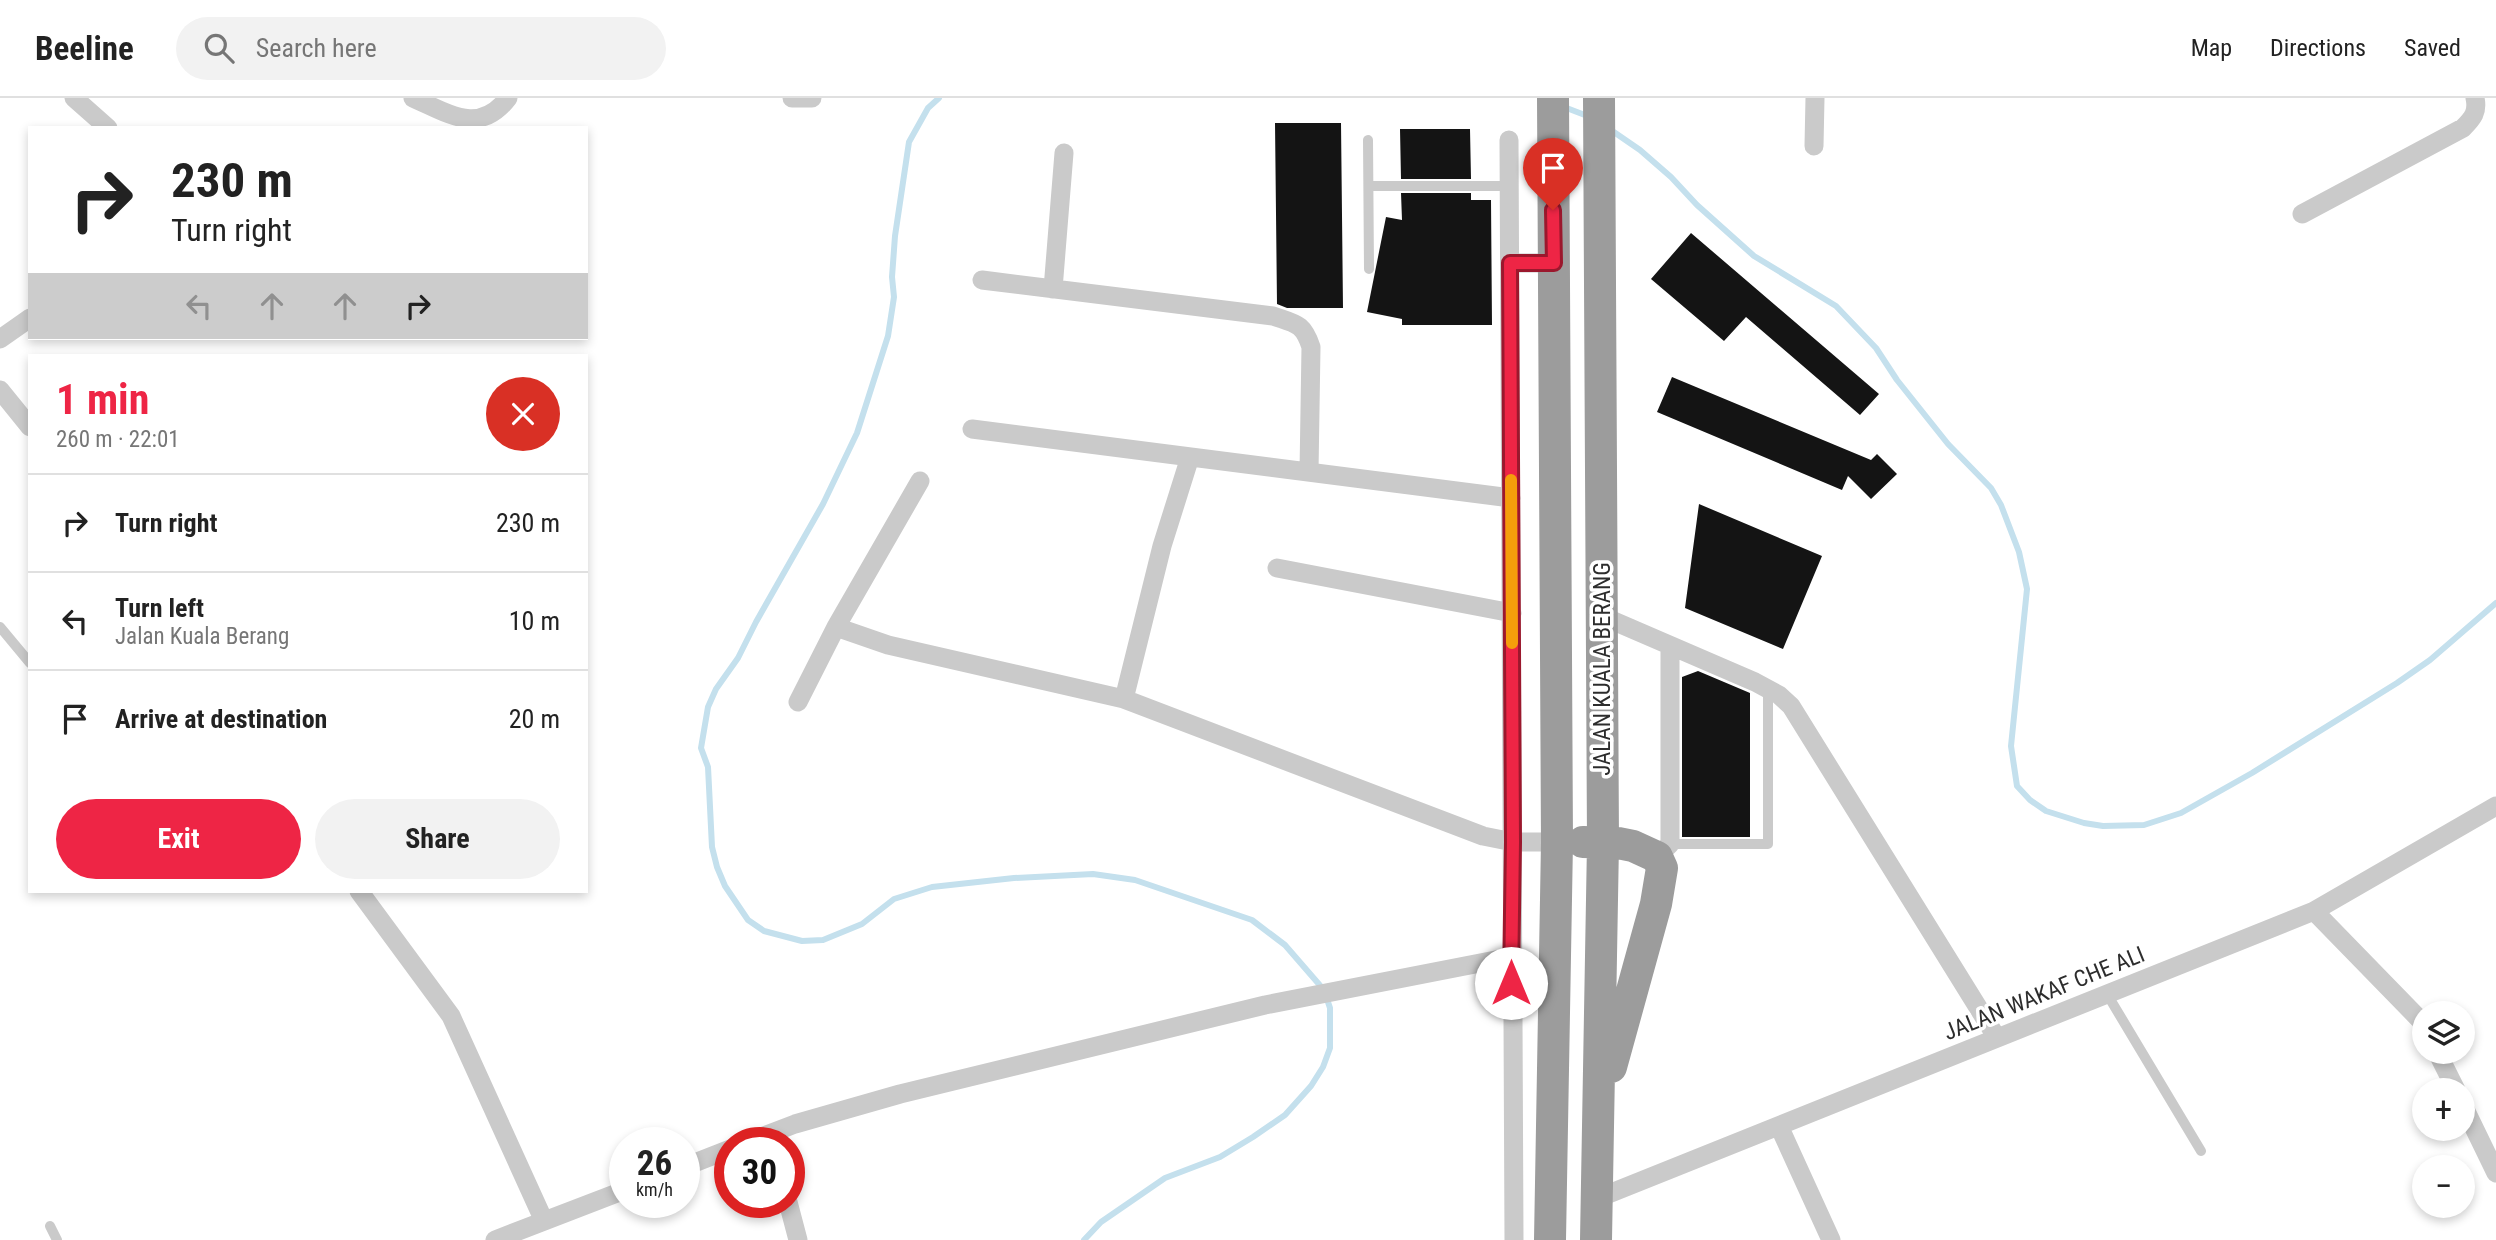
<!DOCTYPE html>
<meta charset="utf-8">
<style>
:root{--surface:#fff;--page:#f2f2f2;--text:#222;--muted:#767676;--line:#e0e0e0;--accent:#ee2545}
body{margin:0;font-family:"Roboto Condensed",sans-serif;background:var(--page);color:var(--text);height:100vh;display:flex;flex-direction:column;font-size:26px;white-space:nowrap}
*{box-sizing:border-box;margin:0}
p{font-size:23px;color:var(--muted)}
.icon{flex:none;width:38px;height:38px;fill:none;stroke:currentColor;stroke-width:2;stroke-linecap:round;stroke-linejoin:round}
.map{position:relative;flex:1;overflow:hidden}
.drawer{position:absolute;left:28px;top:256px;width:560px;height:539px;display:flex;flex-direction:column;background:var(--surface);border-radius:0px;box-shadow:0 4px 10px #0003}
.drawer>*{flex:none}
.hud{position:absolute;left:28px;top:28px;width:560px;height:214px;border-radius:0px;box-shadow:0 4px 10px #0003;background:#fff;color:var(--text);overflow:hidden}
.controls{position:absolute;left:2412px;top:903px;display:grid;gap:14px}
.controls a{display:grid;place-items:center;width:63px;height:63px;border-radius:50%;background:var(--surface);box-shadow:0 4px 10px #0003;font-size:35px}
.speed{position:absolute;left:609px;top:1029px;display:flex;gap:14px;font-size:35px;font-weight:700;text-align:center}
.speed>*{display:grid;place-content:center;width:91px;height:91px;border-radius:50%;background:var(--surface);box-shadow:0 4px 10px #0003;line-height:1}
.speed small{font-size:18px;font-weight:400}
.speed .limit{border:10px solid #d22;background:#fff;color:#111}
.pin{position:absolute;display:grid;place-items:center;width:60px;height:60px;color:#fff;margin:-72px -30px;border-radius:50% 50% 50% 0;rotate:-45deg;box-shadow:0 0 7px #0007}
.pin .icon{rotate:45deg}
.me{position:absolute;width:77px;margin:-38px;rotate:0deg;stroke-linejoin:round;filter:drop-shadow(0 0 5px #0008)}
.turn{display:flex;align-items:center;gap:24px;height:147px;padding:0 28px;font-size:32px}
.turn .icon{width:91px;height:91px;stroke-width:2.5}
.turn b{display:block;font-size:49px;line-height:60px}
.lanes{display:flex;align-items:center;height:66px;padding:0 28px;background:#0003;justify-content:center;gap:35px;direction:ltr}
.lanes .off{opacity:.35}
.round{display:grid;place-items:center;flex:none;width:74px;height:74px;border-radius:37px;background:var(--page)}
.headline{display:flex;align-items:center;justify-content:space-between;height:119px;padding:0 28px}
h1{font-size:42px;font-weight:700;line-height:52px;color:var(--accent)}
.button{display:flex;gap:14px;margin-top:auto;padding:14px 28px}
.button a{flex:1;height:80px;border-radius:42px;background:var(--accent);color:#fff;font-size:28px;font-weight:700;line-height:80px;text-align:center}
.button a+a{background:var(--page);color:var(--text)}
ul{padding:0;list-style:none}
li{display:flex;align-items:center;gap:21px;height:98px;padding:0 28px;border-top:2px solid var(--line)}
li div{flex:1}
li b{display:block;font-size:26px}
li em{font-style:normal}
header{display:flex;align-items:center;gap:42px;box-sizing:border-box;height:98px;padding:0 35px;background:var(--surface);border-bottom:2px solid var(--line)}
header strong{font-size:33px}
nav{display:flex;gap:38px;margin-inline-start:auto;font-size:24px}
.search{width:490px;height:63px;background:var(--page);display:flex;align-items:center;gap:18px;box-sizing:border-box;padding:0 24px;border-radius:38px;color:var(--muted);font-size:26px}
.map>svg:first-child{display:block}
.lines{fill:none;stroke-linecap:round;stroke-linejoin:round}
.stream{stroke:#c4e0ed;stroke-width:6}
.building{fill:#141414}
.service{stroke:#cacaca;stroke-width:10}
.minor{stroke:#cacaca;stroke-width:19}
.trunk{stroke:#9c9c9c;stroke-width:32}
.route-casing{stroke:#9b182d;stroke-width:18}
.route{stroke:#ee2545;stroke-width:12}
.slow{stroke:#f59e0b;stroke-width:12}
.labels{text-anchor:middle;stroke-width:7;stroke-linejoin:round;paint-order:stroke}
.street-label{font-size:23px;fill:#2d2d2d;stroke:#fff}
</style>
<header>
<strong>Beeline</strong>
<div class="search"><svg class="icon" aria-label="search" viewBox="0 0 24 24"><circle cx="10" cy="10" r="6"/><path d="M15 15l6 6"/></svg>Search here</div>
<nav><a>Map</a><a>Directions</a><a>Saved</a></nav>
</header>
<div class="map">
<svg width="2496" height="1142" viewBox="0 0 2496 1142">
<rect width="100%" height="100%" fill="#fff"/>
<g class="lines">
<path class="stream" d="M939,0L928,10L909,44L895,138L892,179L894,199L888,238L857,335L823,406L756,524L738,560L716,591L708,609L701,650L708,669L712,749L717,769L725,788L748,822L764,833L802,843L823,842L862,826L894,801L932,789L1014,780L1093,776L1135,782L1252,822L1285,847L1324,892L1330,910V950L1323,969L1311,988L1285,1017L1253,1039L1220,1059L1165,1080L1101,1124L1084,1142
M1564,9L1590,19
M1608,30L1640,52L1671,79L1697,107L1754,158L1836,208L1876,250L1897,282L1948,346L1991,390L2001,407L2019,454L2027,491L2011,648L2017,688L2030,702L2046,713L2084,725L2103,728L2144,727L2181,715L2252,675L2397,585L2430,562L2496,505"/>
</g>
<path class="building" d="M1275,25H1341L1343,210H1287L1277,206Z
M1400,31H1470L1471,81H1401Z
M1401,95H1471V102H1491L1492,227H1402V221L1367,214L1386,119L1402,122Z
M1691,135L1879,296L1860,317L1746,219L1724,243L1651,181Z
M1672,279L1871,362L1877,356L1897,376L1871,401L1848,378L1842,392L1657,314Z
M1699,406L1822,458L1783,551L1685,510Z
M1698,573L1750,595V739H1682V579Z"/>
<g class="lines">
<path class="service" d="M1368,42L1369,171
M1369,88H1509
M0,529L30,565
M1670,746H1768V592
M2107,896L2201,1053
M50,1128L57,1142"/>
<path class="minor" d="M74,0L108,30
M413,0C448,15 479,38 508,0
M792,0H812
M1509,42L1514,1142
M1814,48L1815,0
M2302,116L2463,30C2473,20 2478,14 2475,0
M1510,165H1554
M982,182L1273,218C1296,226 1303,225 1311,249L1309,374
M1053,191L1064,55
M0,241L30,220
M0,292L30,329
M972,331L1511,400
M1277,470L1512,515
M1602,518L1755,584L1779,597L1791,608L1997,940
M836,529L888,547L1124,601L1483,738L1513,744H1557
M1124,601L1162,448L1190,359
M798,604L836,529L920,383
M1657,759L1670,746V548
M359,793L451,918L544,1123
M2314,813L2424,926
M2437,954L2456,992
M2462,1005L2496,1075
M1779,1028L1831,1142
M746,1045L795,1026L900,996L1265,907L1511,859
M684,1069L730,1051
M1596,1101L2314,813L2496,708
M788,1104L798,1142
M495,1142L625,1092"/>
<path class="trunk" d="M1583,744L1618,745L1633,748L1657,759L1662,770L1656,806L1611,969
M1550,1142L1557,744L1553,0
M1596,1142L1603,745L1599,0"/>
</g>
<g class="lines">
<g class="route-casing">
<path id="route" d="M1511,885L1513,744L1510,165H1554L1553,112"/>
</g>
<use href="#route" class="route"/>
<path class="slow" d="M1511,382L1512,545"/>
</g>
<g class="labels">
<g class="street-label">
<text transform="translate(1602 571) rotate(-90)" y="8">JALAN KUALA BERANG</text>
<text transform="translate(2044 895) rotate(-22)" y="8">JALAN WAKAF CHE ALI</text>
</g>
</g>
</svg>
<div class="controls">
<a><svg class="icon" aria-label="layers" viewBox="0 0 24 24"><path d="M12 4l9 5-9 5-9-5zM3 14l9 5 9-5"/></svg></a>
<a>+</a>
<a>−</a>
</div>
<div class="speed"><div>26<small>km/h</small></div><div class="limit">30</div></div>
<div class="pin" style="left:1553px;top:112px;background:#d93025"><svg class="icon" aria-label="arrive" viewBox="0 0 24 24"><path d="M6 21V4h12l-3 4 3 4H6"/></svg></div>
<svg class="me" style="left:1511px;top:885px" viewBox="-20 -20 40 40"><circle r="19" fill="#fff"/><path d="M0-13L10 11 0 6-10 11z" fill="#ee2545"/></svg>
<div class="hud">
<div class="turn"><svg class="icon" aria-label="right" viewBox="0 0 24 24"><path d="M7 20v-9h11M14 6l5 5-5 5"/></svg><div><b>230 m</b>Turn right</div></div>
<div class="lanes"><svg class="icon off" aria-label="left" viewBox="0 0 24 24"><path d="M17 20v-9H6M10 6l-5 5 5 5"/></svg><svg class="icon off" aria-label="ahead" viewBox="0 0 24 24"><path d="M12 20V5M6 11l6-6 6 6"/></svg><svg class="icon off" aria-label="ahead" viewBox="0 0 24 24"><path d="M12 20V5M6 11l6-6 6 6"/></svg><svg class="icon" aria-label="right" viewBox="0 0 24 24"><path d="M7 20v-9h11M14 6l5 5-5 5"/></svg></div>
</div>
<section class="drawer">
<div class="headline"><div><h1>1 min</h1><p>260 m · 22:01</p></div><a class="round" style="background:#d93025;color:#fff"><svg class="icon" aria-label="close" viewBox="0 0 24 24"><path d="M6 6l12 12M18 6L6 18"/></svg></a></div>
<ul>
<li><svg class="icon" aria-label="right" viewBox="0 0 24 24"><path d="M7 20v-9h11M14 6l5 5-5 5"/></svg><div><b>Turn right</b></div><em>230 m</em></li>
<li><svg class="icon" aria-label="left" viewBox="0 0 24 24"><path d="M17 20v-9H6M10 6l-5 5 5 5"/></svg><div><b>Turn left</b><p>Jalan Kuala Berang</p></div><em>10 m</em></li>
<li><svg class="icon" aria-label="arrive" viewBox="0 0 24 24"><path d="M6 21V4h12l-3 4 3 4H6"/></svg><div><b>Arrive at destination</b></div><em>20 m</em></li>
</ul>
<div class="button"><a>Exit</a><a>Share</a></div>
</section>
</div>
